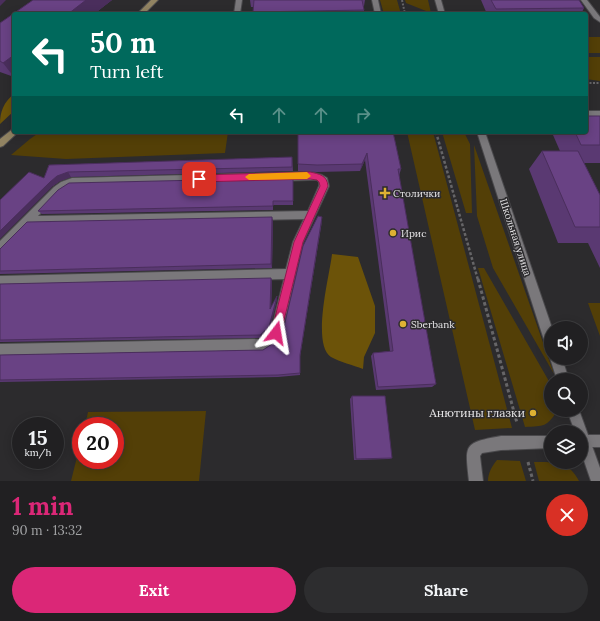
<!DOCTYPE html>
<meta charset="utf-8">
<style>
:root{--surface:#212022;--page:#2d2d2f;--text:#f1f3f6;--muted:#a2a3a5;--line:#3e3e40;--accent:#db2777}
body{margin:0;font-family:Lora,serif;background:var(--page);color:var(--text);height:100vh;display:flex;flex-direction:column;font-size:15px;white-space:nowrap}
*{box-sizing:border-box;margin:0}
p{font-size:13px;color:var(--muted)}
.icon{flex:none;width:22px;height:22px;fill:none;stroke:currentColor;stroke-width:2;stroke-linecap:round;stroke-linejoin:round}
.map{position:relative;height:481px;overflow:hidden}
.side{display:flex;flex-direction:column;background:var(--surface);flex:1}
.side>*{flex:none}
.guide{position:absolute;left:12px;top:12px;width:576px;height:122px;border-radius:4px;box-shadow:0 2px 10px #0003,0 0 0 1px var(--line);background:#00695c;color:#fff;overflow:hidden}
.controls{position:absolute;left:544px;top:321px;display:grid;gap:8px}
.controls a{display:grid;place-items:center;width:44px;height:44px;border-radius:50%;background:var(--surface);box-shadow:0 2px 10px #0003,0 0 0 1px var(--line);font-size:20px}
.speed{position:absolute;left:12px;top:417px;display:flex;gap:8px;font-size:20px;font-weight:700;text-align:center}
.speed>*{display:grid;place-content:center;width:52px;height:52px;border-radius:50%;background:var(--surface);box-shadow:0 2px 10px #0003,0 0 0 1px var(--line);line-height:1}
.speed small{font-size:10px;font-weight:400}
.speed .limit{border:6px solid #d22;background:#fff;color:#111}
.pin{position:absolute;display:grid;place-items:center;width:34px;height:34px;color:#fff;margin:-17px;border-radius:8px;box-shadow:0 2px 6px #0006}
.me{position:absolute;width:44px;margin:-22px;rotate:14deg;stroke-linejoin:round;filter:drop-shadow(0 0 3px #0008)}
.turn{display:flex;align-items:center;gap:14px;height:84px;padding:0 12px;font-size:18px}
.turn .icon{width:52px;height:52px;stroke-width:2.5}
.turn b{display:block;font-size:28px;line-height:34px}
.lanes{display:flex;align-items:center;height:38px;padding:0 12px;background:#0003;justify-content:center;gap:20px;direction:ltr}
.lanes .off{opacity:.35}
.round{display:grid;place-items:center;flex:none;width:42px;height:42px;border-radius:21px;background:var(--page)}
.summary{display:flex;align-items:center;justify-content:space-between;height:68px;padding:0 12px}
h1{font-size:24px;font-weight:700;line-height:30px;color:var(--accent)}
.action{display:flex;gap:8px;margin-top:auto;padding:8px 12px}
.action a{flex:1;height:46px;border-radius:24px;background:var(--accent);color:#fff;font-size:16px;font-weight:700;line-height:46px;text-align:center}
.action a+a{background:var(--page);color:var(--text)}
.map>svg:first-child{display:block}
.green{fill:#533f07}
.forest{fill:#6c5309}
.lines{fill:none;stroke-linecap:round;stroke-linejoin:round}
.lane-casing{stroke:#4a494c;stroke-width:2}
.street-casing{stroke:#4a494c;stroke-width:2}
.secondary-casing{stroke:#4a494c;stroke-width:2}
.path-far2{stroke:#666567;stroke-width:2;stroke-dasharray:2 1.5;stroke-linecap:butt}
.path-far1{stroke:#666567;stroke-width:2.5;stroke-dasharray:3 2;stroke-linecap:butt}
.path{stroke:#666567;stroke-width:3;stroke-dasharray:3.5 2.5;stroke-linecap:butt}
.lane{fill:#7a787b;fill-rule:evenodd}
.street{fill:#7a787b;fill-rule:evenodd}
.secondary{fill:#918362;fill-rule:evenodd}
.wall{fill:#5a3972}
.shaded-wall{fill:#4a2e5c}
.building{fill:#694284;stroke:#4a2e5c}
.route{fill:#db2777;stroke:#8e194d}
.slow{fill:#f59e0b}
.poi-dot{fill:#deb133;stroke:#2c2b2d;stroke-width:1.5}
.labels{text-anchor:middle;stroke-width:3;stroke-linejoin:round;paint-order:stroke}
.poi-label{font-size:10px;fill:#e4e3e5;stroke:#2c2b2d;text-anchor:start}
.street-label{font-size:10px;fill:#e4e3e5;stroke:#2c2b2d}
.near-poi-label{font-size:12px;fill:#e4e3e5;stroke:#2c2b2d;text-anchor:end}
</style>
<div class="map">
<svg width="600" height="481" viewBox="0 0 600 481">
<rect width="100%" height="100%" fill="#2c2b2d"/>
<path class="green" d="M380,0H397L401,14H384Z
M405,0H428L431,13L406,3Z
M586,37H600V53H586Z
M586,57H600V81L586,79Z
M40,132H228L225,153L66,159L11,155L30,139Z
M407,132H433L512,428L475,430Z
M442,132H464L470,144L472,213H466Z
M474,145L554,374L493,268L477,216Z
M478,268H484L550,383L551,410L557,411C547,427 544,426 525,427Z
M588,303H600V336Z
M206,411L199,481H71L81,441V460H115V426H85L88,412Z
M497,460L520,461L526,481H488C488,473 492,466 497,460Z
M534,462C554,462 569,461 579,481H539Z"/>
<path class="forest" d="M14,94V111L0,124C0,111 4,102 14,94Z
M332,254L358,257L375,306V333L364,357L363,369C353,365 340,362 331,357C311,344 330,274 332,254Z"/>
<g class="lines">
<g class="lane-casing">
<path id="lane" d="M236,0H242L240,14H234Z
M372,0H378L381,14H375Z
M581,0H587L600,17V22L594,18Z
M310,172L322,175L327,178L329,186L303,242L282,333C279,340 270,348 263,351L0,356V344L261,339L271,330L284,279L0,286V276L286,269L293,242L304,219L30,224L4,251L0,252V241L54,187L61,182L72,178ZM310,180H317L319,182V186L308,211L38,216L60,193L72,186Z
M581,435H600V447H581Z
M501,436H551V448L501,450L482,453L480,456L483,481H469C465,444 463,443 501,436Z"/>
</g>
<g class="street-casing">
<path id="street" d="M435,0H441L445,14H439Z
M586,111H600V117H586Z
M477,132H485L552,328L551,349L547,347L545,343Z
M551,356V358H562L569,380H557L550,358Z
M567,410H579L600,468V481H591L581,452V432H575Z"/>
</g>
<g class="secondary-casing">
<path id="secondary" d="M151,0H158L144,14H137Z
M14,128V132H18L17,133L3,146L0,147V139Z"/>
</g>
<path class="path-far2" d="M402,0L405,14
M586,83H600"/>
<path class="path-far1" d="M436,132L478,280"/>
<path class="path" d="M478,279L517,423
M528,462L533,481"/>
<use href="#lane" class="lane"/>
<use href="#street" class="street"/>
<use href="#secondary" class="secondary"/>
</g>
<path class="wall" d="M33,0H112L94,14H14V77L0,72V23Z
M250,0H365L364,6H363L364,10V14H253L254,7H251Z
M481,0H579L584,8L581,14H487Z
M600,116V163H584L600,195V268L588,243H558L529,169L542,151H560L553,135L555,132H586Z
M298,132H393L401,169L399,176L436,384L432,387L376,390L371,356L373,353L390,351L365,160L360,171L317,172L298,171Z
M292,157L293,171L71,177L60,181L53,186L44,178L49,165Z
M293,178V205H273V210L42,214L38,211Z
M273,221L272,268L0,274V249Z
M322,221L300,357V375L278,377L0,382V355L263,350L275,342L283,331Z
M272,281L271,308L277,299L270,329L260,338L0,342V284Z
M352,396L392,458L389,459L354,460L350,399Z"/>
<path class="shaded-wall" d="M0,0H6L0,6Z
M86,0H112L94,14H68Z
M14,55V77L3,63Z
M367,153L365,160L360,171L362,164Z
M68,172L71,177L60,181L53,186L0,239V231L50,182L57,176Z
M272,217L273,221L272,268L271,264Z
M271,278L272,281L271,312L270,309Z
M277,296V299L270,329L260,338V335Z"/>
<path class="building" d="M33,0H86L68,14H14V55L3,63L0,61V23Z
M254,0H362L364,10L253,12Z
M491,0H579L584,8L496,9Z
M586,116H600V145H581L575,132H586Z
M298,132H393L401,169H398L436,384L378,387L373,353L393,351L367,153L362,164L317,165L298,164Z
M542,151H578L600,195V227H575Z
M292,157V167L68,172L57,176L50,182L0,231V200L29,172L44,178L49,165Z
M293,178V201H273V206L38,211L58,190L69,183Z
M318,216L322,217L300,355V373L278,375L0,380V355L263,350L275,342L283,331L303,246Z
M272,217L271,264L0,271V249L27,222Z
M271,278L270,309L277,296L269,327L260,335L0,340V284Z
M352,396H385L392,458L356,459Z"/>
<path class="route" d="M310,172C319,174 327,175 328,186L303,242L281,333L280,337L276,338L273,337L271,333L294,242L320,186L319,182L317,180L310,179L199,182L195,179L199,175Z"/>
<path class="slow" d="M307,172L311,176L307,179L249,180L245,177L249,174Z"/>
<g class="poi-dot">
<path d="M383 187h4v4h4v4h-4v4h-4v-4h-4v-4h4z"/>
<circle cx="393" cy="233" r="4"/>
<circle cx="403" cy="324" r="4"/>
<circle cx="533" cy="413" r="4"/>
</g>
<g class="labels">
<g class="poi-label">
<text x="393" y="197">Столички</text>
<text x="401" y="237">Ирис</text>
<text x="411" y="328">Sberbank</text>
</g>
<g class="street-label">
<text transform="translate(516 237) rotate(72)" y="4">Школьная улица</text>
</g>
<g class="near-poi-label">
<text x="525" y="417">Анютины глазки</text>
</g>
</g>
</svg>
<div class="controls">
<a><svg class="icon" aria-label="sound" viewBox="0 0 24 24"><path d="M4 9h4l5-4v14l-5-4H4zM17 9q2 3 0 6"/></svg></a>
<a><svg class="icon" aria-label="search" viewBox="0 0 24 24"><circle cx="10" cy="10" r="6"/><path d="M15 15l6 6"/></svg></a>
<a><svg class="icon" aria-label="layers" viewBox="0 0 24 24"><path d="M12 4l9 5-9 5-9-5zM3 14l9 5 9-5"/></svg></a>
</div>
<div class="speed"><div>15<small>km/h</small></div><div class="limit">20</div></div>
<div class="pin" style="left:199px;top:179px;background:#d93025"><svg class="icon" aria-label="arrive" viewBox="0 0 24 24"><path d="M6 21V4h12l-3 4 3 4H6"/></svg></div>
<svg class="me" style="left:276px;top:333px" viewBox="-20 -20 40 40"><path d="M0-17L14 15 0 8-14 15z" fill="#db2777" stroke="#fff" stroke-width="4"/></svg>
<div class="guide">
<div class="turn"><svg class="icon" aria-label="left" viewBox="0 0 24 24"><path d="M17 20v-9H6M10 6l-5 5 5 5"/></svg><div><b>50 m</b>Turn left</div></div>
<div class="lanes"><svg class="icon" aria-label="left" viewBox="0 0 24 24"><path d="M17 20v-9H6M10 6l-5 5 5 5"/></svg><svg class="icon off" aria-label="ahead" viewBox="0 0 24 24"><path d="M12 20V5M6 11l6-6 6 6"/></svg><svg class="icon off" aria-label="ahead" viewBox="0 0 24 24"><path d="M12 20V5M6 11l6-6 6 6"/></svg><svg class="icon off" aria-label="right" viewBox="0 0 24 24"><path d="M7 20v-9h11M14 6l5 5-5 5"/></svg></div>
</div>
</div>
<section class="side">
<div class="summary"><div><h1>1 min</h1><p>90 m · 13:32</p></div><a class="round" style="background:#d93025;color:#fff"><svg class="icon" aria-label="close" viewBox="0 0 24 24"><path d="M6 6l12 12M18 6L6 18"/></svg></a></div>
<div class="action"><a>Exit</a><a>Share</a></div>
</section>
